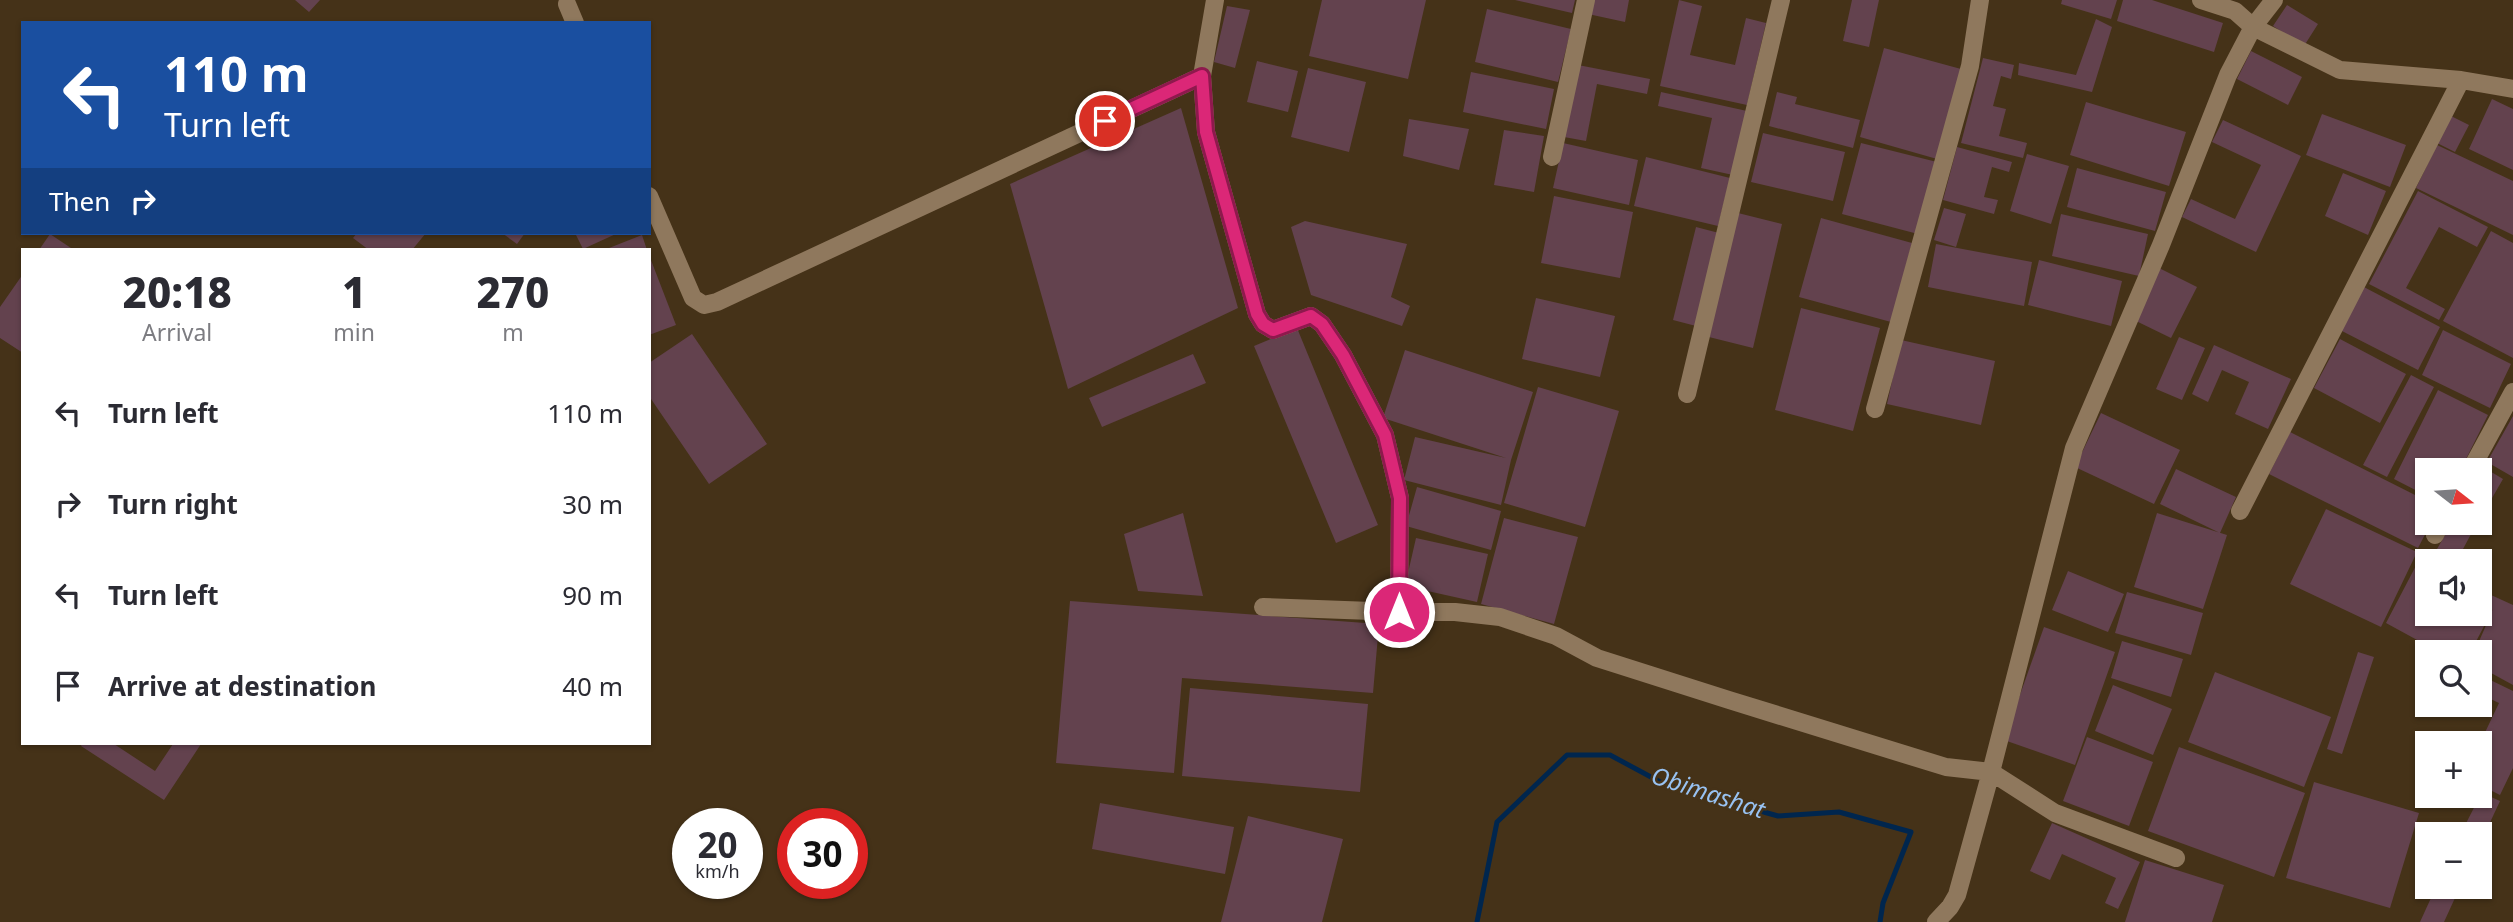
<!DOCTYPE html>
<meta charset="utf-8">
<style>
:root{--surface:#fff;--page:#f7f7f7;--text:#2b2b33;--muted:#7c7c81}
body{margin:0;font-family:"Noto Sans",sans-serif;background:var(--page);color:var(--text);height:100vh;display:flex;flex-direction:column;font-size:26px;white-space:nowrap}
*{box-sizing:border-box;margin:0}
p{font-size:23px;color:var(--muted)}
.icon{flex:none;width:38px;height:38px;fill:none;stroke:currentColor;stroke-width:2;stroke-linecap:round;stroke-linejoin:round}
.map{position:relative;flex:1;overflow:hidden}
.details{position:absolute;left:21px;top:248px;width:630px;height:497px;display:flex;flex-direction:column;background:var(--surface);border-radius:0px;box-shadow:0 2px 5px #0004}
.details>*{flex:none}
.banner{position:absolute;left:21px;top:21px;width:630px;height:214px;border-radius:0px;box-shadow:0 2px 5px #0004;background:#1a4fa0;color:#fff;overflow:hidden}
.needle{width:46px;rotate:107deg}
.buttons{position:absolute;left:2415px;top:458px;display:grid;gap:14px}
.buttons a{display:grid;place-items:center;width:77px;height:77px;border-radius:0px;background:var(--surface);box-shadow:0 2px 5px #0004;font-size:35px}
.speed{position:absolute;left:672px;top:808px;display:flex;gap:14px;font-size:35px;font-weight:700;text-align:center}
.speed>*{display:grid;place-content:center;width:91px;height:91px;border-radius:50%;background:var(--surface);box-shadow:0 2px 5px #0004;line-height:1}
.speed small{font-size:18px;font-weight:400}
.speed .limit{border:10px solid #d22;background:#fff;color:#111}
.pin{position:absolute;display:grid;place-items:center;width:60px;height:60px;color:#fff;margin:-30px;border:4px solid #fff;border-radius:50%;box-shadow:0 2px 7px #0007}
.me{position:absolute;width:77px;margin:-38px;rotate:0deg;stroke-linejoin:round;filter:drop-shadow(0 0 5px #0008)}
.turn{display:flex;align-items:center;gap:24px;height:147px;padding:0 28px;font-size:32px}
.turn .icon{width:91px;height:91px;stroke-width:2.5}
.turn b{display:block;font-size:49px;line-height:60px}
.then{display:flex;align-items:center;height:66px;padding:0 28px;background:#0003;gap:14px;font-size:26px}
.eta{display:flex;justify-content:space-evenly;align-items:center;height:119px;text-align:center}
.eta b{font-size:42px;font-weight:800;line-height:49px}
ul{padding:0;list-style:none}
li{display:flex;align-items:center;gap:21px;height:91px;padding:0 28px}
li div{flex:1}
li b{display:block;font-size:26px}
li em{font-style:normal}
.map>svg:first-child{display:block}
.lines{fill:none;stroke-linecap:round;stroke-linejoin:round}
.stream{stroke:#00264e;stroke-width:5}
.building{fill:#63424e}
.minor{stroke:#8f785d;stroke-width:18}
.route-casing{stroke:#8e194d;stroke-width:18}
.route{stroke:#db2777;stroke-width:12}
.labels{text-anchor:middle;stroke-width:5;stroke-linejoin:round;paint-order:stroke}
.water-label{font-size:24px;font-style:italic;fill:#98c2f2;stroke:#453218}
</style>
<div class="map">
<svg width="2513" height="922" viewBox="0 0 2513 922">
<rect width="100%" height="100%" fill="#453218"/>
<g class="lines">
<path class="stream" d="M1477,922L1497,822L1567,755H1610L1664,784L1778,816L1839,812L1911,832L1883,903L1880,922"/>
</g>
<path class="building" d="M295,0H320L309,12Z
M1322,0H1426L1408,79L1309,56Z
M1515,0H1575L1572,13Z
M1591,0H1629L1625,22L1588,14Z
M1679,0L1702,6L1690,55L1735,65L1746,18L1766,23L1747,105L1660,86Z
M1852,0H1879L1869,47L1843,41Z
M2062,0H2117L2111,19L2061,4Z
M2123,0H2152L2223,23L2214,52L2117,21Z
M2287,5L2318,24L2304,46L2273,26Z
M1227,6L1250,10L1235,68L1214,62Z
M1487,9L1571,29L1558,82L1475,62Z
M2096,19L2112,27L2092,92L2018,75L2019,63L2076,75Z
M1884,48L1961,69L1937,159L1860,137Z
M2251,51L2302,77L2288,105L2237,79Z
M1983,58L2014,65L2011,79L2001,76L1993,106L2006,109L1999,136L2027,143L2023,158L1961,143Z
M1257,61L1298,71L1288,112L1247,102Z
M1578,65L1650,79L1647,94L1597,84L1586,141L1564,137Z
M1308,68L1366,82L1349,152L1291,137Z
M1471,72L1554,89L1546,129L1463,112Z
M1661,92L1747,111L1733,175L1701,168L1712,118L1658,106Z
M1777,92L1797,97L1795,104L1860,120L1853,148L1769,126Z
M2492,99L2513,109V170L2469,149Z
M2086,102L2186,132L2169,186L2070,155Z
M1181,108L1238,308L1068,389L1010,184Z
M2322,114L2406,145L2390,187L2306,155Z
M2451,116L2469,125L2455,152L2437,143Z
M1409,119L1469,129L1459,170L1403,156Z
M2223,120L2301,156L2256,252L2182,217L2191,199L2235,219L2261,165L2212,142Z
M1504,130L1544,136L1534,192L1494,185Z
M1763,133L1845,152L1833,201L1751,182Z
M1563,143L1638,160L1629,205L1553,188Z
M1861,143L1937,162L1918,234L1842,214Z
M2437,145L2513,181V235L2416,188Z
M1957,147L2012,162L2009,172L1992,167L1984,197L1998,200L1994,214L1943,200Z
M2027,154L2069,166L2051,224L2010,211Z
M1646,157L1730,178L1718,226L1634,206Z
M2077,168L2166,192L2155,231L2067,207Z
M2343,173L2386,191L2368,235L2325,216Z
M2418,191L2488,227L2477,247L2439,227L2406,288L2445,309L2439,320L2369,284Z
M1554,196L1633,212L1620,278L1541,263Z
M1944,208L1966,214L1956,247L1934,240Z
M1738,213L1782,224L1753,348L1709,337Z
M2061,214L2148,234L2139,276L2052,256Z
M1821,218L1912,243L1891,322L1799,297Z
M1305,221L1407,244L1391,297L1410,306L1402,326L1311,295L1291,227Z
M1696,227L1719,233L1696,326L1673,320Z
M2491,231L2513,243V358L2443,321Z
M357,233H426L412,250H369L353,238Z
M502,233H525L517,244Z
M575,233H618L583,249Z
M50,234L74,250H39Z
M642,235L647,250H604Z
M1936,244L2032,262L2024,306L1928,287Z
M649,255L676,325L649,335Z
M2039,260L2122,281L2111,326L2028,305Z
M2159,268L2197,287L2171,338L2134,320Z
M23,274V353L0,338V307Z
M2362,286L2440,327L2418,370L2340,330Z
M1536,298L1615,316L1600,377L1522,359Z
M1801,308L1880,328L1853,431L1775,410Z
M1297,328L1378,525L1336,543L1254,346Z
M2443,330L2511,364L2490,408L2422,375Z
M692,334L767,444L709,484L649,396V363Z
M2179,337L2205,348L2182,400L2156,389Z
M2340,339L2406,374L2380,423L2314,388Z
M1901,340L1995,361L1981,425L1887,404Z
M2214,345L2291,379L2268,429L2235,414L2249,382L2222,370L2208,402L2192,394Z
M1405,350L1533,392L1511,460L1501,505L1404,480L1415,437L1506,458L1383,418Z
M1193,354L1206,383L1102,427L1089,398Z
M2411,375L2434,387L2387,477L2363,465Z
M1538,387L1619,411L1585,527L1504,503Z
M2438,390L2488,415L2460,471H2427V496L2394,479Z
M2101,413L2180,450L2154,504L2075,467Z
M2513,416V477L2487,462Z
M2290,432L2427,501V523H2431L2418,548L2269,474Z
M2483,467L2503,479L2480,519V474Z
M2176,469L2236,497L2220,533L2160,504Z
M1417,487L1501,511L1491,550L1406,526Z
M2326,509L2417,552L2381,627L2290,584Z
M1183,513L1203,596L1138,591L1124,534Z
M2157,513L2227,535L2203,609L2134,587Z
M1504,518L1578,537L1554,624L1481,604Z
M2452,523H2477L2456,562H2443L2433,556Z
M1416,538L1488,554L1477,602L1405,586Z
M2420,558L2427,562V614H2480V590L2513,605V685L2480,667V653H2474L2493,609L2470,653H2441L2386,623Z
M2068,571L2124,594L2108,632L2052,610Z
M2127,592L2203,613L2191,655L2115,633Z
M1070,601L1379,624L1373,693L1182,678L1174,773L1056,763Z
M2044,627L2115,652L2075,765L2004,740Z
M2122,641L2183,659L2171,697L2111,678Z
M2358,652L2374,657L2342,754L2327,749Z
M2215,672L2331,717L2304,787L2188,742Z
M2480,675L2513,691V768L2500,795L2480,785V743L2499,703L2480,694Z
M2113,685L2172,709L2153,755L2095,731Z
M1190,688L1368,704L1360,792L1182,776Z
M2087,737L2153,762L2129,826L2063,801Z
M82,744H114L155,771L173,744H201L164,800L81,746Z
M2179,747L2305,793L2274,877L2148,831Z
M2314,782L2419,813L2390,908L2286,878Z
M2480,792L2500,801L2480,844V835H2460L2480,796Z
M1100,803L1234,827L1225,874L1092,849Z
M1248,816L1343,839L1322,922H1221Z
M2052,823L2140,862L2118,909L2105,903L2116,878L2062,854L2050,880L2030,871Z
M2145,860L2224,885L2212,922H2125Z
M2436,887H2460L2444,922H2420Z"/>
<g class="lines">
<path class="minor" d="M1215,0L1202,76L1206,132L1257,314L1263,324L1273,330L1311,316L1322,324L1343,355L1385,435L1400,498L1399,612H1455L1500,617L1556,636L1597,658L1729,700L1946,767L1991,772L2074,448L2161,245L2228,75L2253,27L2274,0
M2201,0L2235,11L2253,27L2340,70L2461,80L2513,89
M567,4L575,23
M1552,157L1586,0
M649,196L693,298L704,305L717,302L1202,76
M1687,394L1781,0
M1875,409L1970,66L1980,0
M2470,471L2513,392
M2240,511L2461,80
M2435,535L2441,523
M1263,607L1399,612
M1936,922L1950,907L1957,895L1991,772L2055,813L2176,858"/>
</g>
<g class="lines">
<g class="route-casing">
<path id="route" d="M1105,121L1202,76L1206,132L1257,314L1263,324L1273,330L1311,316L1322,324L1343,355L1385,435L1400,498L1399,612"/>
</g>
<use href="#route" class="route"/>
</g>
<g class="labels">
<g class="water-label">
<text transform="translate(1708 793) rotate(18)" y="8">Obimashat</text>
</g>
</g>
</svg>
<div class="buttons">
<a><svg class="needle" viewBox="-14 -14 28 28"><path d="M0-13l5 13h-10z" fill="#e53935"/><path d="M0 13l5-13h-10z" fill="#7c7c81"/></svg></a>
<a><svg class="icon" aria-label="sound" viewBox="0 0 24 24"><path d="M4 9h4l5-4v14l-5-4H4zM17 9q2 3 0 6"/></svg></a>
<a><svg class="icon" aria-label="search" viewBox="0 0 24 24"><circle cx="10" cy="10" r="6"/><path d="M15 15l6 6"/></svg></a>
<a>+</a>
<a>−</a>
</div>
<div class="speed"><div>20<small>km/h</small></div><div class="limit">30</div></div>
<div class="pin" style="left:1105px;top:121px;background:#d93025"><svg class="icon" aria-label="arrive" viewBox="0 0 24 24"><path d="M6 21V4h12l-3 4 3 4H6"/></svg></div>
<svg class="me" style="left:1399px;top:612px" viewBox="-20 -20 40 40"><circle r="17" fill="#db2777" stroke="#fff" stroke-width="3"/><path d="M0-11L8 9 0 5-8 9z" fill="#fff"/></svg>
<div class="banner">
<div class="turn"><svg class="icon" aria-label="left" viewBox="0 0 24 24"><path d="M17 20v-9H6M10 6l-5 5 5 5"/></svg><div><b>110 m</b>Turn left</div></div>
<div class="then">Then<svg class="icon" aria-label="right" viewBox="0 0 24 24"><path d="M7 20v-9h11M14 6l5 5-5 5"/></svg></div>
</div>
<section class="details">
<div class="eta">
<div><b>20:18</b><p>Arrival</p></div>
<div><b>1</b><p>min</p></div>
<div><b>270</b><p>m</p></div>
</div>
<ul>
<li><svg class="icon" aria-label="left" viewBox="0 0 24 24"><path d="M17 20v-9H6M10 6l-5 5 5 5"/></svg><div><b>Turn left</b></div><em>110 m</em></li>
<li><svg class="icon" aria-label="right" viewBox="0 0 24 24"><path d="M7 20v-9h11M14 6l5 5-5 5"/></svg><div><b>Turn right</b></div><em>30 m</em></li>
<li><svg class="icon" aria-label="left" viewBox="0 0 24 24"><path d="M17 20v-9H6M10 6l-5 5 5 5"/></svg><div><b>Turn left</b></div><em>90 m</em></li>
<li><svg class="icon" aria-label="arrive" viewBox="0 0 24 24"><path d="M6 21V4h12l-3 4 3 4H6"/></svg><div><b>Arrive at destination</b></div><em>40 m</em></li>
</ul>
</section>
</div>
